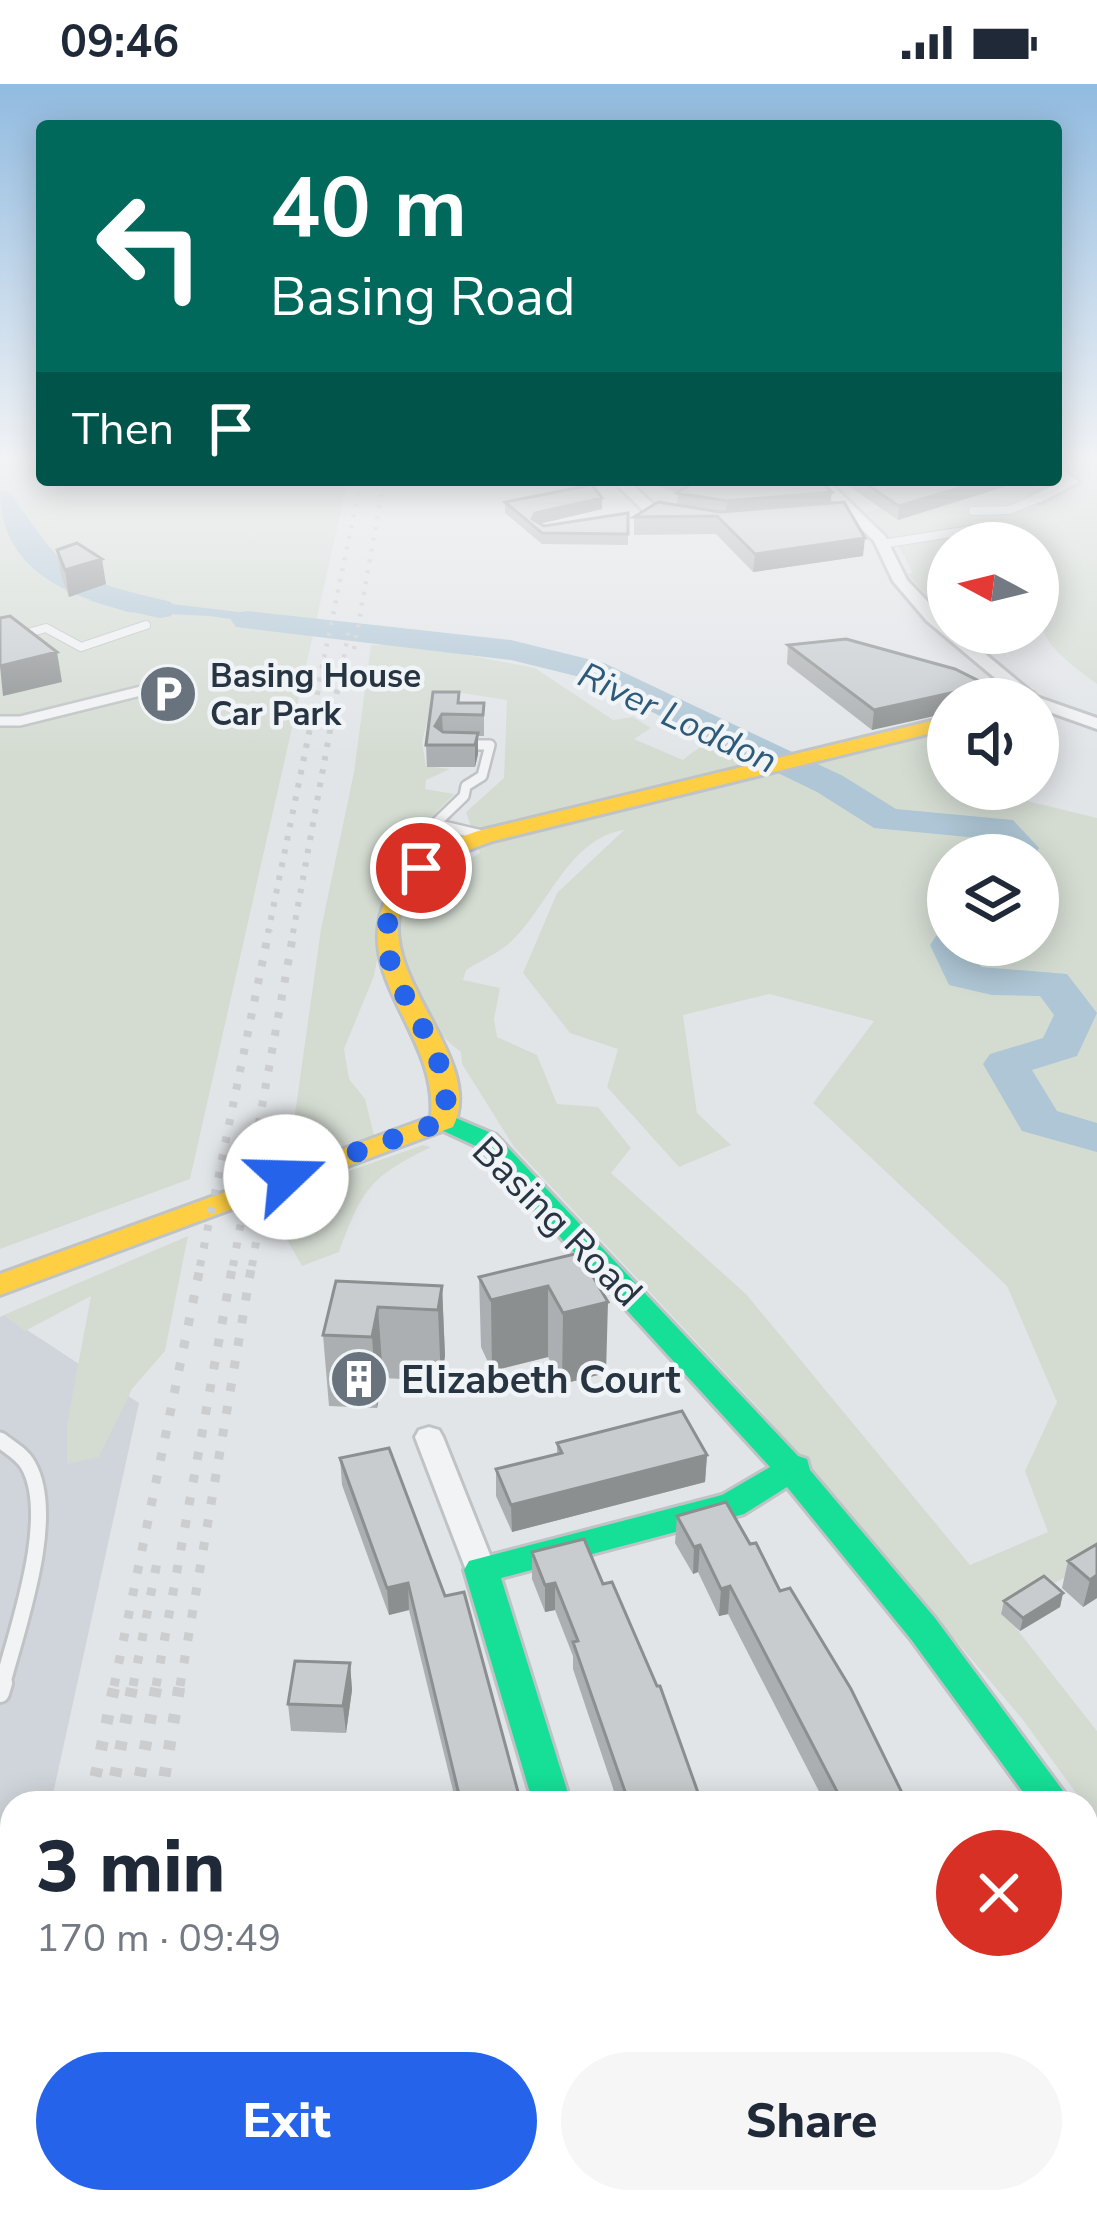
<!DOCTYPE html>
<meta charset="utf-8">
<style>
:root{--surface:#fff;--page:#f6f6f7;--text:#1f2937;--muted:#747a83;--accent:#2563eb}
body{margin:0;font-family:"Nunito Sans",sans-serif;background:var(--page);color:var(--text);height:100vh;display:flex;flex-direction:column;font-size:45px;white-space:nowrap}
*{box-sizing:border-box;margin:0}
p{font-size:39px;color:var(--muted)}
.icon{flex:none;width:66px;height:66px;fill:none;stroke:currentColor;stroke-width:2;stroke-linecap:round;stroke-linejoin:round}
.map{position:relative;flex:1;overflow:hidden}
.details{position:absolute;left:0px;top:1707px;width:1098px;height:423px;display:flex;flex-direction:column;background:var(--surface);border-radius:36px 36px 0 0;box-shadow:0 6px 30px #0003}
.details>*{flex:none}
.hud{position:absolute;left:36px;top:36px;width:1026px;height:366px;border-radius:12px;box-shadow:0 6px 30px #0003;background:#00695c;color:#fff;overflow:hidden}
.needle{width:78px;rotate:277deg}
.controls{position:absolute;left:927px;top:438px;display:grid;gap:24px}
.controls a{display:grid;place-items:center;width:132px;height:132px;border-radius:50%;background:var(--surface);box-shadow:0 6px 30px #0003;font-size:60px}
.pin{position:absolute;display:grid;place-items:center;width:102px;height:102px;color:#fff;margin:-51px;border:6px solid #fff;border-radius:50%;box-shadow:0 3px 12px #0007}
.me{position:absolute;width:132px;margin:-66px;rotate:69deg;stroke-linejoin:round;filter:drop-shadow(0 0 9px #0008)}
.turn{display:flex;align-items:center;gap:42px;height:252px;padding:0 36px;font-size:54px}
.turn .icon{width:156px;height:156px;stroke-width:2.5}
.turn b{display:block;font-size:84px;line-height:102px}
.then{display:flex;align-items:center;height:114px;padding:0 36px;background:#0003;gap:24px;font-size:45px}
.round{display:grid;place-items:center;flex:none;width:126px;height:126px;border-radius:63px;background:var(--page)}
.overview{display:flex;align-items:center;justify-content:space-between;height:204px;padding:0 36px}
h1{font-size:72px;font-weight:800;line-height:90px}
.cta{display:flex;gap:24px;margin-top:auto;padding:24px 36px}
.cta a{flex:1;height:138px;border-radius:72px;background:var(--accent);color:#fff;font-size:48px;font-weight:800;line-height:138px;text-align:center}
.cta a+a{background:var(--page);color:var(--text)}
.status{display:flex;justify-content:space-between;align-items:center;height:84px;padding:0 60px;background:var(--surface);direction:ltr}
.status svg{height:33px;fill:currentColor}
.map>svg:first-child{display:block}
.built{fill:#d0d5db}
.green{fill:#d4dcd2;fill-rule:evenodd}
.water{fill:#aec6d5}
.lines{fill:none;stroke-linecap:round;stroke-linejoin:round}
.river{fill:#aec6d5;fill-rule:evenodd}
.lane-far3-casing{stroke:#c0c3c6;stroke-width:10}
.lane-far2-casing{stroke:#c0c3c6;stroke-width:14}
.lane-far1-casing{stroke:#c0c3c6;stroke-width:21}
.lane-casing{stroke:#c0c3c6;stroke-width:24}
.street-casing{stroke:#c0c3c6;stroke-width:6}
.fast-casing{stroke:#c0c3c6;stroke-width:6}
.slow-casing{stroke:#c0c3c6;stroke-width:6}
.jam-casing{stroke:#c0c3c6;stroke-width:6}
.lane-far3{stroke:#f2f3f4;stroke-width:8}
.lane-far2{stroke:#f2f3f4;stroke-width:9}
.lane-far1{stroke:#f2f3f4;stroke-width:15}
.lane{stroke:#f2f3f4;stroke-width:18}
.street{fill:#f2f3f4;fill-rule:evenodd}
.fast{fill:#16e098;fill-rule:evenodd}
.slow{fill:#ffcf43;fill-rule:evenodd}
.jam{fill:#f24e42;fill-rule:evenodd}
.rail-far4{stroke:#cbcdcf;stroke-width:4.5;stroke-dasharray:3 8;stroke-linecap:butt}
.rail-far3{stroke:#cbcdcf;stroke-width:6;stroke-dasharray:4.5 9;stroke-linecap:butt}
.rail-far2{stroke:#cbcdcf;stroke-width:8;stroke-dasharray:6 12;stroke-linecap:butt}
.rail-far1{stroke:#cbcdcf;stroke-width:9;stroke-dasharray:8 15;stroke-linecap:butt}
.rail{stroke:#cbcdcf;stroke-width:12;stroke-dasharray:9 18;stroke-linecap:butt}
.wall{fill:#acafb1}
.shaded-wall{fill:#8c8f90}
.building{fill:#c8ccce;stroke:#8c8f90;stroke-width:3}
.route{stroke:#2563eb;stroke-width:21;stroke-dasharray:0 37.8}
.labels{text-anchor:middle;stroke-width:9;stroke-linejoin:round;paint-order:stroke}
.far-poi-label{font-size:33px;font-weight:bold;fill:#273543;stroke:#f0f4f7;text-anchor:start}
.far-water-label{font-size:36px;font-style:italic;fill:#2d5a7a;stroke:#f0f4f7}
.street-label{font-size:39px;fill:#273543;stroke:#f0f4f7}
.poi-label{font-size:39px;font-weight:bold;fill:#273543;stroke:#f0f4f7;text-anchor:start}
</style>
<div class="status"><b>09:46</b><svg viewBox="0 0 49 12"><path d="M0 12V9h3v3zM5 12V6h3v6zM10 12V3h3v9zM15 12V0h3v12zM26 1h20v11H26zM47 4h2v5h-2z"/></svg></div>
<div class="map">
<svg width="1097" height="2129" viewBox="0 0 1097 2129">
<rect width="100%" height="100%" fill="#e2e5e8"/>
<path class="built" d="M4,1231L139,1319L51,1719H12V1900L0,1955V1233Z"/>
<path class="green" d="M0,373H42V396H348L190,1095L0,1165Z
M1056,374L1097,379V600C1026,549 1038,541 1038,459H948V519L933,520L908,490L913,489L897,460L866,428L994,396H1056Z
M371,561H416L535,584L613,636L633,633L651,644L634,655L683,676C722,642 735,658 776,678L747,696L948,648V705H1022L1023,716L1097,734V1478L1001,1525L1097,1647V1738L1023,1636L762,1328L514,1063L462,980L461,968C421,940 370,851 416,808C433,792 460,781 480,769L466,728L504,694L507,616L462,609L430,627L422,658L426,682L450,685L426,696L425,705L454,710L432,733L392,797L374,892L344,965L349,995L365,1015L374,1051L288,1080L321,845L354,688ZM624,746L557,809L523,889L570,949L618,965L607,1003L679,1083L731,1061L697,1029L683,931L769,910L874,937L813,1019L1007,1202L1057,1318L1025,1387L1048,1448L970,1481L746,1210L611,1089L631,1064L598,1023L557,1020L537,971L497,953L494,935L500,904L463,896L466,886C479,878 494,871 506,862C546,830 566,755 624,746ZM948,771H1038V861H948Z
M423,1061L431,1063C370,1093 363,1104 339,1168L302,1182L278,1140L283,1110Z
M188,1152L165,1267L132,1305L99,1373L67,1380V1340L91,1212L25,1247L4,1231Z"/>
<path class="water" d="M131,511L155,518L314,537L313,546L209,532L128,528L88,516Z"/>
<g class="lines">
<path class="river" d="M0,406L10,408C69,495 70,493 171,518L175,525L171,532L160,534C87,518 0,498 0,406Z
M247,527L511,556L604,579L843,692L896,725L1013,736L1039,764L1035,771H997L1000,766L989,755L874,744L817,708L580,593L511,576L236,543L231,536L236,529Z
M948,849V861H972L981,883L1067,890L1097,929L1077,972L1032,986L1057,1027L1097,1039V1068L1022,1047L983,980L990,970L1043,954L1054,931L1040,912L992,911L949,901L930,861L936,852Z"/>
<g class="lane-far3-casing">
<path id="lane-far3" d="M973,427L1009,426L1036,415
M882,460L983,444L1015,449
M0,557L46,544L81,563L146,541"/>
</g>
<g class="lane-far2-casing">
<path id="lane-far2" d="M0,637H20L153,604
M435,740L464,712L466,702L482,692L490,661H467
M435,740L486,752"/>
</g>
<g class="lane-far1-casing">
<path id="lane-far1" d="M0,1356C9,1363 22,1370 28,1381C58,1433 16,1547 2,1602"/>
</g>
<g class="lane-casing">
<path id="lane" d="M0,1609L3,1599"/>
</g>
<g class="street-casing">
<path id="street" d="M1056,381L1079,398L1041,418H1031V412L1063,397L1056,392Z
M612,396H627L654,421L686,431L679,435L644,427Z
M812,396H827L885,452L907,496L948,539V549H960L1037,613L1097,634V645L1038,624V615H1020L927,537L893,497L874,457Z
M429,1343L439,1346L443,1353L496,1486L492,1494L481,1498L470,1494L466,1486L415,1353L419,1346Z
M1086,1754L1097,1758V1804L1086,1800Z
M660,2118H700L704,2129H664Z"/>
</g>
<g class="fast-casing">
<path id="fast" d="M444,1029L496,1051L798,1372L807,1375L810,1386L935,1534L1072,1719H1031L910,1554L787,1403L744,1430L501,1494L571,1719H533L464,1486L469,1477L722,1411L770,1383L478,1063L435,1043L431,1037L435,1031Z"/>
</g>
<g class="slow-casing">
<path id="slow" d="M948,633V645L493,757C280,829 498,952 453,1043L0,1211V1190L431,1033C439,950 348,891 388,811C406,776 443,759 478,747Z"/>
</g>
<g class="jam-casing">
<path id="jam" d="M1019,609H1033L1035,615H1017Z"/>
</g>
<use href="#lane-far3" class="lane-far3"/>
<use href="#lane-far2" class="lane-far2"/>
<use href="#lane-far1" class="lane-far1"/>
<use href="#lane" class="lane"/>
<use href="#street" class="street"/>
<use href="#fast" class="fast"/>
<use href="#slow" class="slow"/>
<use href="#jam" class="jam"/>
<path class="rail-far4" d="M354,565L384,396
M322,584L361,396
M342,584L349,544"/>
<path class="rail-far3" d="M268,849L323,581
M293,849L342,581"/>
<path class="rail-far2" d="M200,1182L269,846
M233,1182L294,846
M252,1182L269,1080"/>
<path class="rail-far1" d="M114,1602L201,1179
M133,1602L159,1468
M156,1602L233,1179
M180,1602L252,1179"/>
<path class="rail" d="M90,1719L115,1599
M110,1719L133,1599
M135,1719L157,1599
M160,1719L180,1599
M6,2129L12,2100
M30,2129L32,2118
M60,2129L62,2118
M90,2129L92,2118"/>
</g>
<path class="wall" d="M639,396H820L832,408L830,419L863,472L753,488L716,450L634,451V433L677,421L678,409Z
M840,396H1014L1013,400L898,436Z
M602,414V425L539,440L544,442L628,429V461L542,460L505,429V418Z
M57,466L106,500L69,513L61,491Z
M788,561L987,601L985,615H948L872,646L787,580Z
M433,608H459V619H484V652H478V670L475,683H427L426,661Z
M579,1169L606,1289L562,1300L548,1273L492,1287L481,1263L479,1193Z
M336,1197L442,1202L445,1272L441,1297L383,1294L377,1324L329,1322L323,1251Z
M557,1359L707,1371L705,1398L512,1448L496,1412V1385L557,1370Z
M340,1374L521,1719H456L409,1526L389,1531L342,1401Z
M677,1432L750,1460L907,1719H825L728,1530L719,1532L698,1488L693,1490L675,1459Z
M584,1455L701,1719H618L573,1585V1572L555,1526L545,1528L532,1495V1468Z
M1097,1460V1514L1083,1523L1062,1504L1068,1477Z
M1063,1509L1060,1523L1020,1547L1001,1530L1004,1517Z
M350,1579L352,1606L346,1649L291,1647L288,1620Z
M978,2118H1068L1072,2129H981Z"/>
<path class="shaded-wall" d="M985,396H1014L1013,400L898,436L899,422Z
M832,408L830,421L726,430L727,417Z
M602,414V425L535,441L532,435L535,429Z
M865,454L863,472L753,488L755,470Z
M102,475L106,500L69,513L65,486Z
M57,568L62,598L3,612L0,582Z
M987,601L985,615H948V629L872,646L874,626Z
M442,630L443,651L436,663L435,642Z
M478,649V670L475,683V661Z
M442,1202L445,1272L441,1297L438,1226Z
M548,1202V1273L492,1287L491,1216Z
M608,1218L606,1289L562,1300L563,1229Z
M378,1223L383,1294L377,1324L372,1253Z
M707,1371L705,1398L512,1448L511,1421Z
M700,1461L698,1488L693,1490L694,1463Z
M1097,1491V1514L1083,1523L1090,1496Z
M408,1499L409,1526L389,1531L387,1504Z
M555,1499V1526L545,1528V1501Z
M730,1502L728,1530L719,1532L721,1505Z
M1063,1509L1060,1523L1020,1547L1023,1534Z
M350,1579L352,1606L346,1649L343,1622Z"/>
<path class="building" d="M678,396H820L832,408L727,417L677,409L691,400Z
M860,396H985L899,422Z
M592,401L602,414L535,429L532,435L544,442L628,429V450L542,449L505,418Z
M658,418L720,428L844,418L865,454L755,470L717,432L634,433Z
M77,459L102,475L65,486L57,466Z
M10,532L57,568L0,582V534Z
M846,555L955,585L987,601L874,626L788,561Z
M433,608H459L458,619H484L483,631L442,630L435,642L443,648L478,649L475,661H426Z
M579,1169L608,1218L563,1229L548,1202L491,1216L479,1193Z
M336,1197L442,1202L438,1226L378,1223L372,1253L323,1251Z
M682,1327L707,1371L511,1421L496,1385L562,1369L557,1359Z
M389,1364L445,1512L464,1508L521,1719H461L408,1499L387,1504L340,1374Z
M726,1418L750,1460L756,1459L780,1507L790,1504L851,1605L907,1719H843L730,1502L721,1505L700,1461L694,1463L677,1432Z
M584,1455L603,1500L612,1498L657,1602H660L701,1717L694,1719H629L573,1558L578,1557L555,1499L545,1501L532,1468Z
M1097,1460V1491L1090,1496L1068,1477Z
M1044,1492L1063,1509L1023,1534L1004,1517Z
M295,1577L350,1579L343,1622L288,1620Z
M414,1709L416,1719H343Z
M356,2118H426L427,2129H357Z
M579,2118H650L652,2129H581Z
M993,2118H1068L1072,2129H997Z"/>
<linearGradient id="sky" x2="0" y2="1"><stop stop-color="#91bbe0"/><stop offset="0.56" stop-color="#f2f3f5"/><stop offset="1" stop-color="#f2f3f5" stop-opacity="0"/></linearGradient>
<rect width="1097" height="671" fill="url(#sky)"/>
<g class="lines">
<path class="route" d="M286,1093L444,1037C464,939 324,879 421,784"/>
</g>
<defs>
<g id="parking-disc" transform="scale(3)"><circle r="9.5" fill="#68737d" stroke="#f0f4f7"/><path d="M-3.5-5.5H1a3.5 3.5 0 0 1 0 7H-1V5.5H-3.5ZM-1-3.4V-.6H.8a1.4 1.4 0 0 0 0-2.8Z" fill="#fff"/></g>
<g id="building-disc" transform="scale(3)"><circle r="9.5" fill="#68737d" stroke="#f0f4f7"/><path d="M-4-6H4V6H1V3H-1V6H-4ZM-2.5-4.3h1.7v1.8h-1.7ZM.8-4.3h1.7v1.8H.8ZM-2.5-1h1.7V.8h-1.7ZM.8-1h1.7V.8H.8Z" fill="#fff"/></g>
</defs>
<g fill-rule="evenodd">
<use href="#parking-disc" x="168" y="610"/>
<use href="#building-disc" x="359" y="1295"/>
</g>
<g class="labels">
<g class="far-poi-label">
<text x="210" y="603">Basing House<tspan x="210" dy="38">Car Park</tspan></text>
</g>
<g class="far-water-label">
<text transform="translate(678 633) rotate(25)" y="13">River Loddon</text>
</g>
<g class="street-label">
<text transform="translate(558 1137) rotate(45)" y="14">Basing Road</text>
</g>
<g class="poi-label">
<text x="401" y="1309">Elizabeth Court</text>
</g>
</g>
</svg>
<div class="controls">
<a><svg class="needle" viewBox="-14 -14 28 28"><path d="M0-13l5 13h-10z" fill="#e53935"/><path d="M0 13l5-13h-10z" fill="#747a83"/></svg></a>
<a><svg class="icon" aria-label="sound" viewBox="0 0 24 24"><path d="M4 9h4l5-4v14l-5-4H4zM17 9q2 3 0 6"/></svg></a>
<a><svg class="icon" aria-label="layers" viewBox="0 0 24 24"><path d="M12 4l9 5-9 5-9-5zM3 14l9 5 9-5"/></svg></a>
</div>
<div class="pin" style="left:421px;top:784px;background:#d93025"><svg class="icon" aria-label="arrive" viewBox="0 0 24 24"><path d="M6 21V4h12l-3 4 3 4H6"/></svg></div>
<svg class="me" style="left:286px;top:1093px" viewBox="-20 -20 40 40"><circle r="19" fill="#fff"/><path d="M0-13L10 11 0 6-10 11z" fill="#2563eb"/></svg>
<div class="hud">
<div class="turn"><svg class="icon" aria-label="left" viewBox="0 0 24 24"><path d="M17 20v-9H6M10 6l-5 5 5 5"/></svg><div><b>40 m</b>Basing Road</div></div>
<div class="then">Then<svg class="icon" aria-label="arrive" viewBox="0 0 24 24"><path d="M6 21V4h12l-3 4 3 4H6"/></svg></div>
</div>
<section class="details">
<div class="overview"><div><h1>3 min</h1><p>170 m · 09:49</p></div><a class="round" style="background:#d93025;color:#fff"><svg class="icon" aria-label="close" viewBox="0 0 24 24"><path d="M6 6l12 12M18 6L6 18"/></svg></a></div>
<div class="cta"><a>Exit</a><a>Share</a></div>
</section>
</div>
